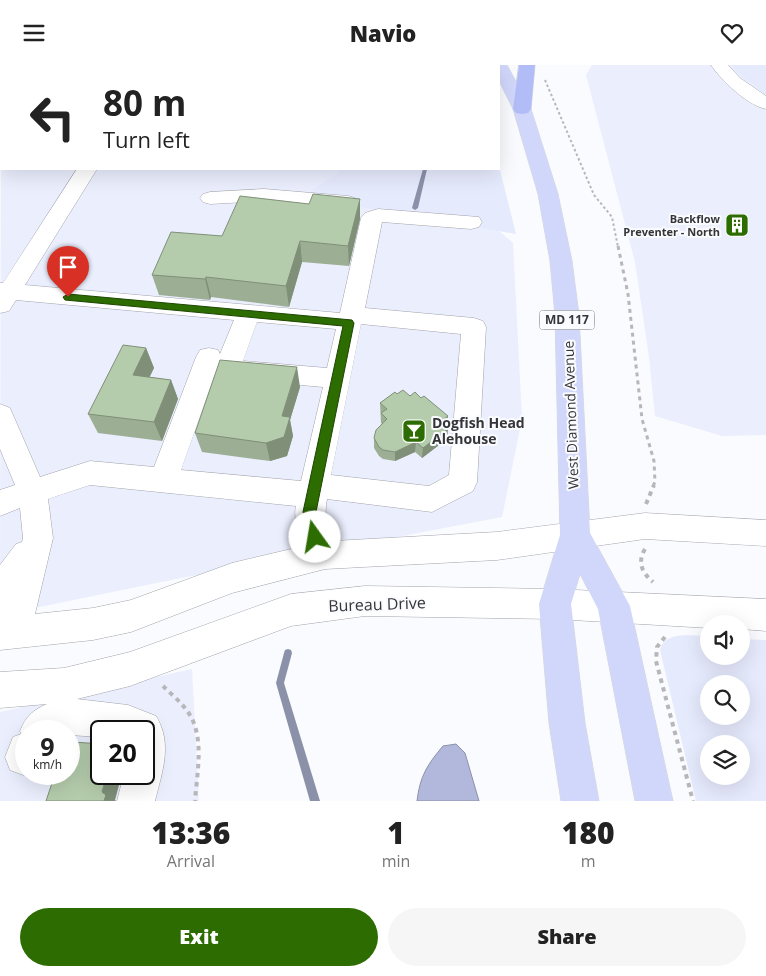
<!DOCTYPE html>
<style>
:root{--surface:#fff;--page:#f6f6f6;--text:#222;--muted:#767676;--accent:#2c6c00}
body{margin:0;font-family:"Open Sans",sans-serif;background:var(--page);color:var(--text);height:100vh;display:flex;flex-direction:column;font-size:19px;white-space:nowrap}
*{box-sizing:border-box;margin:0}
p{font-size:16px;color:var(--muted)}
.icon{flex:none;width:28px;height:28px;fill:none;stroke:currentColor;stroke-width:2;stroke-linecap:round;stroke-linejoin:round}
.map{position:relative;height:736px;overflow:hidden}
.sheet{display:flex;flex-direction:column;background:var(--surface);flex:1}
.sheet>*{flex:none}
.top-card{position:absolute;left:0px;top:0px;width:500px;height:105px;box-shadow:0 5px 20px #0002;background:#fff;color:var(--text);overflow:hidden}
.tools{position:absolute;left:700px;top:550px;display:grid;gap:10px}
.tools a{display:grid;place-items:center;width:50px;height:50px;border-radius:50%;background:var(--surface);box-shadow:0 5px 20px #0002;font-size:25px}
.speed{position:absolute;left:15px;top:655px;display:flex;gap:10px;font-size:25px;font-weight:700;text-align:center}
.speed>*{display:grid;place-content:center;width:65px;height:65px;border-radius:50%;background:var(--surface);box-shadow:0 5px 20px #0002;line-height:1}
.speed small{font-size:12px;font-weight:400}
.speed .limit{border:2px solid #111;border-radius:8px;background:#fff;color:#111}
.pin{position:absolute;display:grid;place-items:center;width:42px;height:42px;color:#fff;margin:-51px -21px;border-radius:50% 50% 50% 0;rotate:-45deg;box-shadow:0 0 5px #0007}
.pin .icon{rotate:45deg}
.me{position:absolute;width:55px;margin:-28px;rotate:347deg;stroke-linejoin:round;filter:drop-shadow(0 0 4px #0008)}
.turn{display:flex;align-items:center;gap:18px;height:105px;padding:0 20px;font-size:22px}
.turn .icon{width:65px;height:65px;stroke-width:2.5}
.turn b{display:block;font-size:35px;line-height:42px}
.eta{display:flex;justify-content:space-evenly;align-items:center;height:85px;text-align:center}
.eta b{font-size:30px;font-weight:800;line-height:35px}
.primary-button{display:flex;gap:10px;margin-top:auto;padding:10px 20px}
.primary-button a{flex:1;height:58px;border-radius:30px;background:var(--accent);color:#fff;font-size:20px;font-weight:800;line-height:58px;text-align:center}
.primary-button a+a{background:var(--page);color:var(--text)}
header{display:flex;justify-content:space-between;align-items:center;height:65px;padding:0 20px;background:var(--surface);font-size:22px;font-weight:800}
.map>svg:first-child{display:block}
.built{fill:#eaeefd;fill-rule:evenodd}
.green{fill:#e6eafd;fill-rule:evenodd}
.water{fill:#b1b8db;stroke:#8c91aa}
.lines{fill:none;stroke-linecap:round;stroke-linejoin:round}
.stream{fill:#8c91aa;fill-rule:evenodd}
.minor-casing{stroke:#a2a3ab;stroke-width:1}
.major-casing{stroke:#d7d7d7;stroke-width:1}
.highway-casing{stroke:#d7d7d7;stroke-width:1}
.path-far2{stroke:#b7b7ba;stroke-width:2;stroke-dasharray:2.5 2.5;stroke-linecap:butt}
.path-far1{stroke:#b7b7ba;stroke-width:3;stroke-dasharray:4 4;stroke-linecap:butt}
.path{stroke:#b7b7ba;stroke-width:4;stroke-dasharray:4.5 4.5;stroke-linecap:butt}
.minor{fill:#fff;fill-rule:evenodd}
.major{fill:#d1d7fb;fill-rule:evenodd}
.highway{fill:#b2bdf8;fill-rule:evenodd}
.wall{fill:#9caf94}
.shaded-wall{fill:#7f8f78}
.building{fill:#b5ccac;stroke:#7f8f78}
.route{fill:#2c6c00;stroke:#1d4600}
.labels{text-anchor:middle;stroke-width:4;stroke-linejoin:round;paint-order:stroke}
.far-poi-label{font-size:11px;font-weight:bold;fill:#353538;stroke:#fafbfe;text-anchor:end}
.shield{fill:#fafbfe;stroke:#707073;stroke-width:1}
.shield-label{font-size:12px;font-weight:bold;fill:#353538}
.street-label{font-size:14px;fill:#353538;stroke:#fafbfe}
.poi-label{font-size:14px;font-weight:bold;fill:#353538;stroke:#fafbfe;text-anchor:start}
.near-street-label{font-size:16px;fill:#353538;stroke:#fafbfe}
</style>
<header><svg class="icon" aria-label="menu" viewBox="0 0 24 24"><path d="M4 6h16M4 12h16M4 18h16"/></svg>Navio<svg class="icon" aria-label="heart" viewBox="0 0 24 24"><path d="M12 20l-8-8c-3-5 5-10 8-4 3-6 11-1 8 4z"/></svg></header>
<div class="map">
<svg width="766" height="736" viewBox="0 0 766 736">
<rect width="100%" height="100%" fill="#fafbfe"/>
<path class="built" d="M592,0H766V370L722,371L655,351L649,292L635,197L586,10Z
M1,49V104H339V106L483,152L513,178L522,354L502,452L171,515L20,546L0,543Z
M192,604L199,736H0V647ZM26,666H69V709H26ZM101,666H144V709H101Z"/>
<path class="green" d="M731,0H766V29L744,13Z
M499,101L516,169L367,143L324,139L312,125L339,107V104H499Z
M685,570L709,571V591H741V574L766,575V736H696L660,585C663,573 674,571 685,570ZM709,619H741V651H709ZM709,679H741V711H709Z"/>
<path class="water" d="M456,679L465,688L479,736H417C420,711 427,700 443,681Z"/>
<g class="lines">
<path class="stream" d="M412,0H416L417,1H413Z
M423,104H427L418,143L415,145L412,143Z
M288,584L291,585L292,588L284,618L320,736H310L276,618L284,588L285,585Z"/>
<g class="minor-casing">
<path id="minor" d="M711,0H728L740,13L766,31V44C747,40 722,16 711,0Z
M0,83H1V95H0Z
M77,104H97L25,220L340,248L361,153L365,148L378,144L479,152L482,157L479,162L471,164L382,157L365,243L474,253L483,256L486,262L477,417L473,426L432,447L327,434C324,449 326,462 333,476L497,467L645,448L766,455V481L645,474L497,495L325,504L232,528L131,567L93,575L0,585V500L16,479L22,477L23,473L20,443L0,451V425L15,420L0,384V339L10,343L40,412L90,396L154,402L196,292L200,285L209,283L218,285L220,289L234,255L16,235L9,246L0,248V218H3ZM257,257L336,264L327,303L243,296ZM361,259L461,269L449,410L429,421L331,410ZM214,312L323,322L301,416L181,405ZM90,420L296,441C293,453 299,469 304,481L232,498L131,535L93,543L35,549L53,473L48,434Z
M264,124L348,131L355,133L358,137L355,141L348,143L264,136L210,139L203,137L200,133L203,129L210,127Z
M365,521L555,524L766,534V566L741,564V559H709V563L555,554L365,551L291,561L130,621L77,634L128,640L156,651C173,679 162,707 155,736H117L124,709H144V666H101V672L69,670V666H26L27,709L23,710L10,705L5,692L13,672L21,669L20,666C26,651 33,645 47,639L0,643V607L64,603L130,587L291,529Z"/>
</g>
<g class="major-casing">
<path id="major" d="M491,0H507L531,44L558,129L572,196L579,250L590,468L630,541L673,736H635L598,544L580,509L571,539L585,658L599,736H561L549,658L539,539L560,470L555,250L550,196L538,129L513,44L499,16V1Z"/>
</g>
<g class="highway-casing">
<path id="highway" d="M519,0H535L531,44L528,48L522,49L516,48L513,44Z"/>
</g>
<path class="path-far2" d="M545,15L594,130L612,152L618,182"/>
<path class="path-far1" d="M618,181L628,229L642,354L654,396L655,417L653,421"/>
<path class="path" d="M646,439L654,420
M645,484C637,497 642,508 653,517
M665,572L657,582L656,596L693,736
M163,621C171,629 181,637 188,647C205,671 197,708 195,736"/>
<use href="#minor" class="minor"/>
<use href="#major" class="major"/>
<use href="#highway" class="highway"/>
</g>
<path class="wall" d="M360,154L349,201L302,197L289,242L211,232L210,235L159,230L152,210L222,171Z
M146,283L154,303L149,312L171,315L178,334L162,376L98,368L88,349Z
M300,322L290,355L293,371L287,391L270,396L202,387L195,368Z
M397,329L447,361L446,362L447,374L422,393L415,387L395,396L383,394L379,391L374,383V373L382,359L381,358L380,338Z"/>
<path class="shaded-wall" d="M360,134V154L349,201L348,181Z
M300,176L302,197L289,242L286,221Z
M206,212L211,232L210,235L205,214Z
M146,283L154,303L141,330L133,310Z
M297,302L300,322L290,355L293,371L287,391L270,396L266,378L282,351Z
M171,315L178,334L162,376L154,357Z
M448,351L447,361L439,367L440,357Z
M448,364L447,374L422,393L423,383Z
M416,377L415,387L395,396V387Z
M107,709H122L115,735L116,736H104L102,727Z"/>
<path class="building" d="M313,129L360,134L348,181L300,176L286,221L206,212L205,214L152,210L171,167L222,171L240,131L309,139Z
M123,280L146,283L133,310L171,315L154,357L88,349Z
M220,295L297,302L282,351L290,352L284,372L266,378L195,368Z
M403,325L410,331L415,327L421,333L424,331L448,351L440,357L448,364L423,383L416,377L395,387L383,385L379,382L374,373L376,365L387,354L381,348L387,344L380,338L395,327L397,329Z
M73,677L101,679V709H107L102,727L106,730L104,736H46L55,709H69V690Z"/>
<path class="route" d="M68,229L352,255L354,258L316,447L322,472L320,476L315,477L311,476L303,447L343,261L65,235L63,232Z"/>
<defs>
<g id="building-square" transform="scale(1.25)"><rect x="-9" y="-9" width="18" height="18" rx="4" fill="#2c6c00" stroke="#fafbfe"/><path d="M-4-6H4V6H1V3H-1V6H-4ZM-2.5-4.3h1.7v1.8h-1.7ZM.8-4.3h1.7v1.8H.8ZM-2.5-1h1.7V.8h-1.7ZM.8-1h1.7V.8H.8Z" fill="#fff"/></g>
<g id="bar-square" transform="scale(1.25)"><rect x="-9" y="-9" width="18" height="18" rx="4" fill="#2c6c00" stroke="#fafbfe"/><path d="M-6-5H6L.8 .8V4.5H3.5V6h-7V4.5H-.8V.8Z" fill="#fff"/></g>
</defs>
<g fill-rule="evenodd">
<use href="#building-square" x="737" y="160"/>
<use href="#bar-square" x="414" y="366"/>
</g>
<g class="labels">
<g class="far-poi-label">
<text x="720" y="158">Backflow<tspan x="720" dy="13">Preventer - North</tspan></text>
</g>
<rect class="shield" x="539.5" y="245.5" width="55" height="19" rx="4"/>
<g class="shield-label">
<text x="567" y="259">MD 117</text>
</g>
<g class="street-label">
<text transform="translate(571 350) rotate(-92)" y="5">West Diamond Avenue</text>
</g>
<g class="poi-label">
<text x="432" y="363">Dogfish Head<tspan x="432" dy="16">Alehouse</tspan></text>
</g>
<g class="near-street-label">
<text transform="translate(377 539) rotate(-2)" y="6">Bureau Drive</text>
</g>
</g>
</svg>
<div class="tools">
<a><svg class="icon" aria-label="sound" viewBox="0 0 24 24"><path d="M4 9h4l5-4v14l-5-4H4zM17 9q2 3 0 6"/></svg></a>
<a><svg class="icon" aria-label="search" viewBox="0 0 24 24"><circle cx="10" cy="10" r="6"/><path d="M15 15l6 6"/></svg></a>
<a><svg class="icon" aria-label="layers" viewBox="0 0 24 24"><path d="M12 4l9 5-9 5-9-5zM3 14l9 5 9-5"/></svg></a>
</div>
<div class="speed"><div>9<small>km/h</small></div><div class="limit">20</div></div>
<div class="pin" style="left:68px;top:232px;background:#d93025"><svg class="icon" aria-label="arrive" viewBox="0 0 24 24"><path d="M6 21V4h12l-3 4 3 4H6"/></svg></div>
<svg class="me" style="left:315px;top:472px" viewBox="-20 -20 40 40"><circle r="19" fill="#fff"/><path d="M0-13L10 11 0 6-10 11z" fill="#2c6c00"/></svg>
<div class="top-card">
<div class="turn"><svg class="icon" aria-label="left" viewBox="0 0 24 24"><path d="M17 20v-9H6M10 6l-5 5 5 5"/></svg><div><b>80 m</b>Turn left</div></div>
</div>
</div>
<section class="sheet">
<div class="eta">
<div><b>13:36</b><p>Arrival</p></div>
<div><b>1</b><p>min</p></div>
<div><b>180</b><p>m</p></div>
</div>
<div class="primary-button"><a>Exit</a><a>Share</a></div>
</section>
